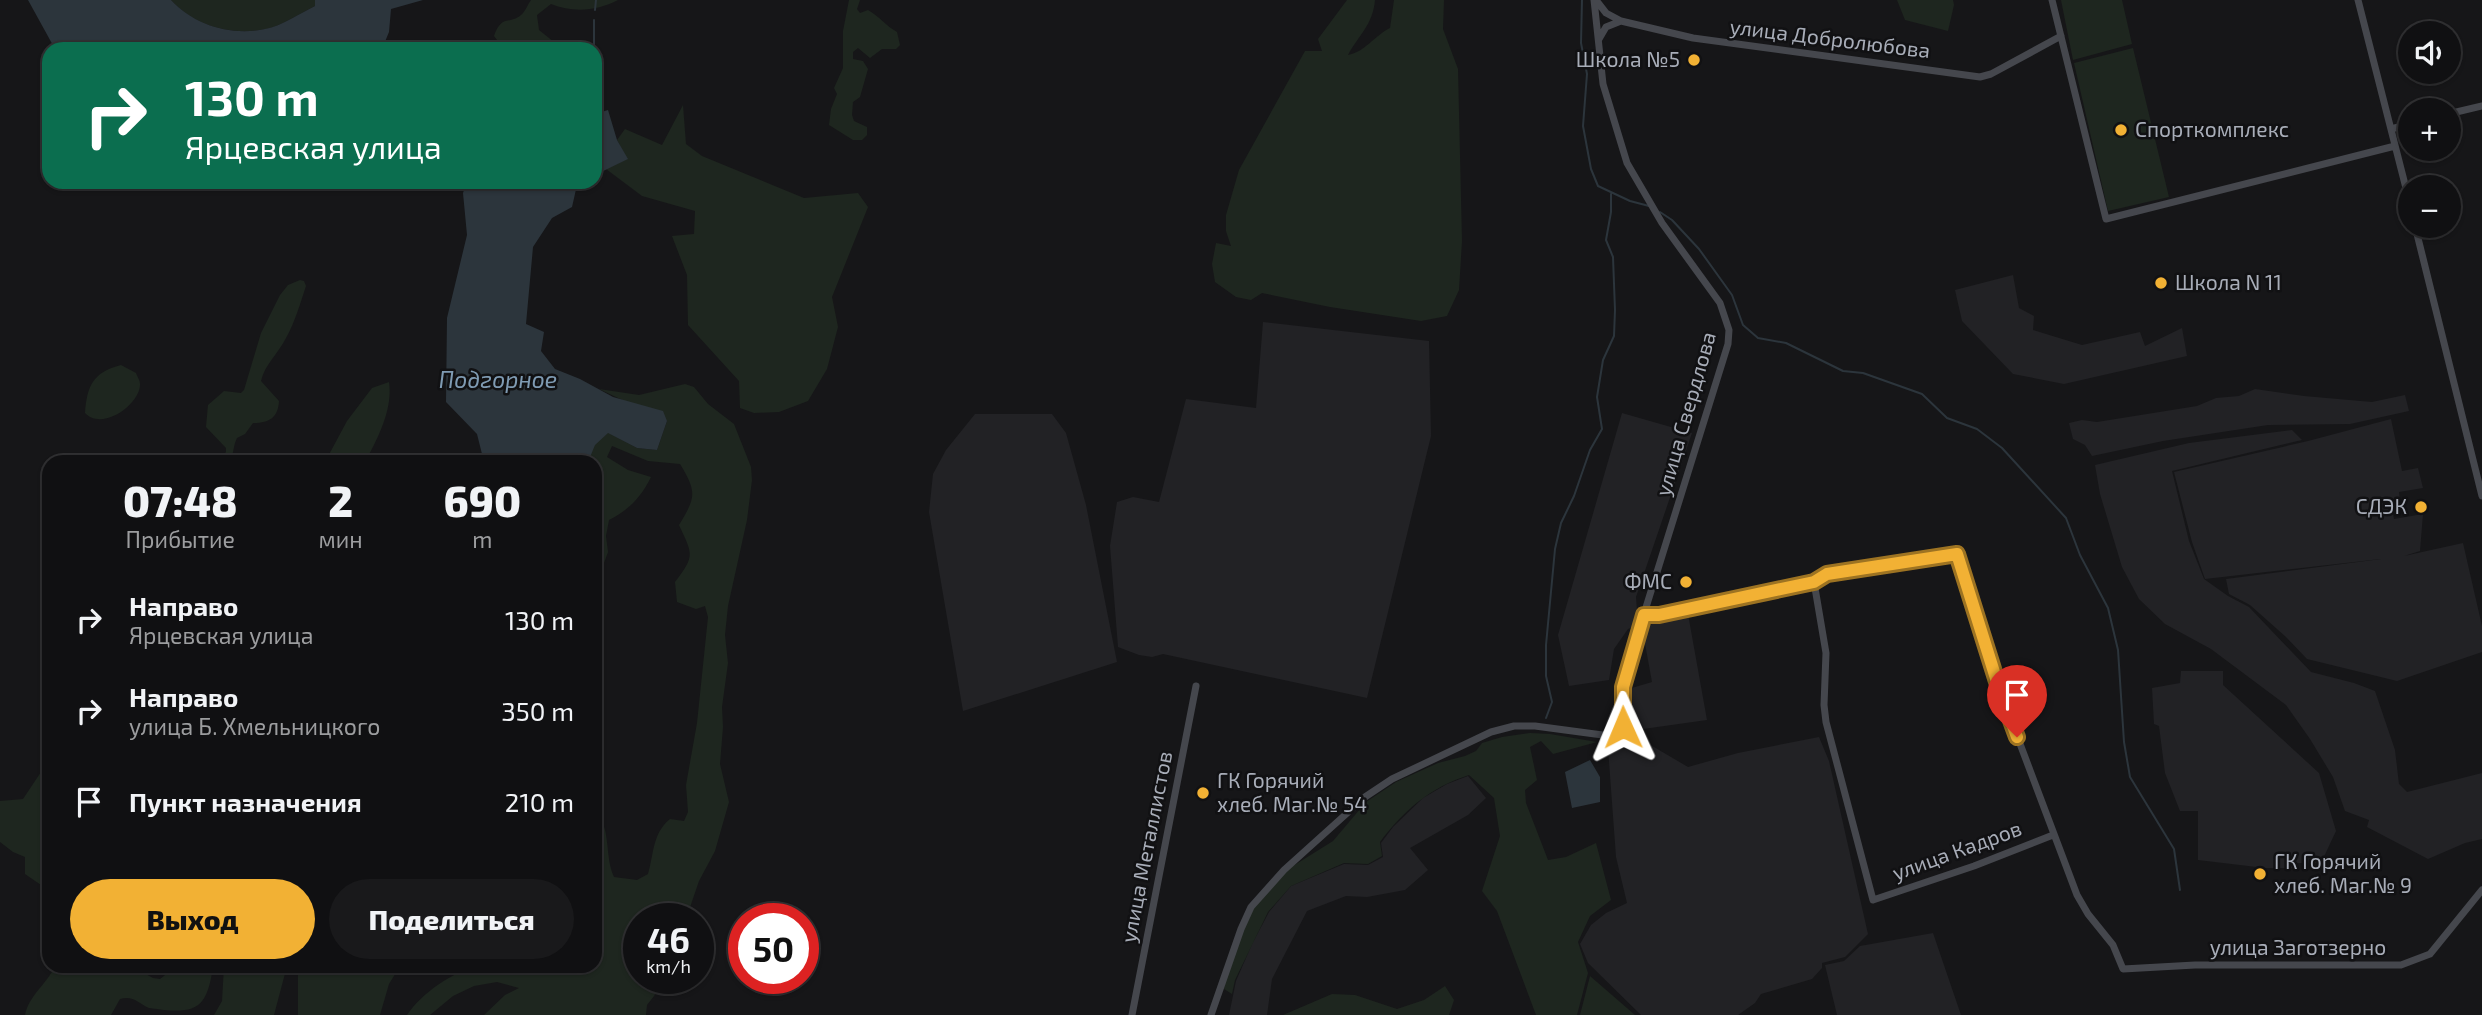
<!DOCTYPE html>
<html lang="ru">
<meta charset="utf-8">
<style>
:root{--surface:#101012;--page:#19191b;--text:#f1f3f6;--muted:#9c9d9f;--line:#303032;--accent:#f2b134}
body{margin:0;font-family:"Exo 2",sans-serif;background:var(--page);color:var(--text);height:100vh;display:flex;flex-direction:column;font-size:26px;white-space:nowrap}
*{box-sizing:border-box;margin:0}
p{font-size:23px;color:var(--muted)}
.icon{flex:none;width:38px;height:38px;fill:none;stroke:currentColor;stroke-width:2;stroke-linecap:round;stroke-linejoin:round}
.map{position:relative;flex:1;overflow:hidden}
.panel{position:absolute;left:42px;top:455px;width:560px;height:518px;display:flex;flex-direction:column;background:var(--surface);border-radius:21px;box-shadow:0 2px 5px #0004,0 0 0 2px var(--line)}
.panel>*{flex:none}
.guide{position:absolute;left:42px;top:42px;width:560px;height:147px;border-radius:21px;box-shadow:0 2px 5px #0004,0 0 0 2px var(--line);background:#0b6e4f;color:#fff;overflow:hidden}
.tools{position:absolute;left:2398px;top:21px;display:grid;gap:14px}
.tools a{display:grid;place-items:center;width:63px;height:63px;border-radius:50%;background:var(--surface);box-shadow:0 2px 5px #0004,0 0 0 2px var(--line);font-size:35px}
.speed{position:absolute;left:623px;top:903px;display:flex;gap:14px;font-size:35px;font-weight:700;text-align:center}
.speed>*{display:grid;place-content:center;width:91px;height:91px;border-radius:50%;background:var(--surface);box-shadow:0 2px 5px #0004,0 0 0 2px var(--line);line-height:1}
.speed small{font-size:18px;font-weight:400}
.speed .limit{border:10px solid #d22;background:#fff;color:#111}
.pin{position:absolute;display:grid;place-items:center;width:60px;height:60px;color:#fff;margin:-72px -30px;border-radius:50% 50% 50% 0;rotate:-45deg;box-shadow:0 0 7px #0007}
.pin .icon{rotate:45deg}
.me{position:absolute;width:77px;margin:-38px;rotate:359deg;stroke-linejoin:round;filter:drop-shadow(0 0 5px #0008)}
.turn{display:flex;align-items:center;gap:24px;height:147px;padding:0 28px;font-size:32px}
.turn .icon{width:91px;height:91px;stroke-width:2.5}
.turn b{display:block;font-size:49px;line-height:60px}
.eta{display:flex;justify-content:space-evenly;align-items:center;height:119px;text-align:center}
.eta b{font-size:42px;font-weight:800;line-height:49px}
.button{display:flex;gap:14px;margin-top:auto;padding:14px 28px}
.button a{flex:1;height:80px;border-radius:42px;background:var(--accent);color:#111;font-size:28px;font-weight:800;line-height:80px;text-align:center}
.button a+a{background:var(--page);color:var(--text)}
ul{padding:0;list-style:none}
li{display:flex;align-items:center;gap:21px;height:91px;padding:0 28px}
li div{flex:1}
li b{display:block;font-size:26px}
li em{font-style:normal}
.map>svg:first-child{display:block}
.built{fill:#222225}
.green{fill:#1e261f}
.water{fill:#2c353c}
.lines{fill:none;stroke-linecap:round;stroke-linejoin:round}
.stream{stroke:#2c353c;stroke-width:2}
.secondary{stroke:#45474d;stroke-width:7}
.route-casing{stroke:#9d7322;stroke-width:18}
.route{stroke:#f2b134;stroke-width:12}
.poi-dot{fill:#f2b134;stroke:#111113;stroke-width:2.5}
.labels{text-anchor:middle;stroke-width:5;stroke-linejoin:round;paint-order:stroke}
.street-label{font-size:21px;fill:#a8adb8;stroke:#111113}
.poi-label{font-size:21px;fill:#a8adb8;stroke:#111113;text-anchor:start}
.water-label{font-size:23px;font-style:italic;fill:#7f9bb3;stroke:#111113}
</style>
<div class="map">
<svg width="2482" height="1015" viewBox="0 0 2482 1015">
<rect width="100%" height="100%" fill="#161618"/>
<path class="built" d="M2013,275L2019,308L2034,316L2033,330L2082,345L2140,332L2145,346L2182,328L2187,356L2064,384L2013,374L1962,321L1955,290Z
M1263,322L1429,341L1431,436L1367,698L1163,654L1152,657L1139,655L1118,647L1110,546L1117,502L1133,497L1159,502L1186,399L1256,408Z
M2255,389L2304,396L2372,402L2405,395L2409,411L2350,424L2268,425L2163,441L2092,456L2085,445L2073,439L2069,423L2082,420L2097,422L2197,406L2216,398L2239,396Z
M1622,413L1692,433L1636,597L1638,625L1628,629L1614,649L1609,680L1569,686L1558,635Z
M975,414H1052L1066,433L1086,505L1117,662L963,711L929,512L933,474L946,450Z
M2391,419L2402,471L2418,468L2423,488L2399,492L2400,503L2391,505L2394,519L2423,514L2420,551L2404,556L2463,543L2482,626V652L2397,681L2307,659L2286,637L2250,605L2229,594L2226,579L2381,559L2205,579L2192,542L2174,472L2308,441Z
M2292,430L2302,440L2172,471L2189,541L2204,579L2228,596L2249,607L2311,672L2354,683L2375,691L2395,750L2399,784L2407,792L2482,773V839L2465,843L2428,859L2367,827L2369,820L2345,811L2333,777L2310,739L2286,705L2211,649L2165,624L2139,599L2122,567L2100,494L2095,465L2189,443Z
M1688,614L1707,720L1636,730L1625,690L1652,682L1642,627Z
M2181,671H2223V685L2319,773L2336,831L2321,863H2297V868H2265L2198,860V811H2180L2165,773L2159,726L2154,724L2152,688L2180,683Z
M1819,737L1829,761L1868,934L1845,957L1822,963V968L1812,979L1761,994L1755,1003L1738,1015H1641L1588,963L1580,944L1591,925L1606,913L1627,903L1616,857L1608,748L1642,740L1688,767L1738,753Z
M1468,776L1486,798L1468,815L1410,848L1428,870L1405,890L1367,897L1346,896L1307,911L1272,979L1267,1015H1229L1236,981L1252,944L1269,912L1291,886L1344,864L1368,865L1383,857L1381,843L1393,827L1423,798L1447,784Z
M1933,933L1961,1015H1837L1825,965L1844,961L1860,946Z"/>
<path class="green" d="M171,0H315V6C300,13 282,26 266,29C232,36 194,26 171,0Z
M531,0H618C597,11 573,13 551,4L537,15L539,30L554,42L553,49H504L494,36C502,14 509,25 521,15C525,12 528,4 531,0Z
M849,0H860L857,9L860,13L868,10C879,16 886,26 897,32L900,45L896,49H882L870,58L858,48L853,52V59L863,61L868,69L860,97L853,102L852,115L854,121L867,127V135L862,140H853L829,125L831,109L837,94L834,88L843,68V31Z
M1347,0H1375C1373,25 1358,36 1348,55C1365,52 1374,36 1390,28L1394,0H1444L1443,29L1458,69L1462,241L1459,290L1447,316L1421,321L1330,307L1262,293L1251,300L1236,297L1215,282L1212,264L1216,243L1231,246L1226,231V215L1239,170L1305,51H1322L1318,39Z
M1897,0H1953L1954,5L1948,31L1905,20Z
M2061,0H2122L2132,44L2073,60Z
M2133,48L2169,197L2108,211L2074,63Z
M683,105L686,144L702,156L804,198L858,193L868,207L832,297L838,327L827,369L808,401L779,412L754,413L740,408L739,381L688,325L687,275L672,236L694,234L695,211L642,196L606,169L627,159L617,140L625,129L662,145Z
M300,280L304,281L306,286C300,304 295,322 286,338C278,354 265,364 261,381L279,401C278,418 269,423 253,423L245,434L237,438C233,446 234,453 230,462H193L196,454L205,453L215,460H219L226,452V448L206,427L208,405L224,391L241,393L244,390L261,333L280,295L288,285Z
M121,365L136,373C137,376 140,380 140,384C141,403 103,432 85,413C87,386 93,372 121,365Z
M389,382C393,409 378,438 365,462H325L347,421L372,388Z
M685,384L694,387L708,404L734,424L751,467L752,480L747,520L728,606L725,635L728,663L722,707L723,727L720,764L729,802L715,851L699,881L686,919H639V978H668L647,1005L646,1015H484L505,995L519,988L497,982L474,986L453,996L430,1015H407C422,993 452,972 479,966C498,963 521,966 541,966L550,969L570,966H595V810C612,829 604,855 614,877L637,880L648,874C654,854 652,834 670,819L684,821L688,812L686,785L697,723L708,617L705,606L696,609L677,602L675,582C695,556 693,555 679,525C696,497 697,492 680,464L648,461L612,446L607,457L628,470L651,477C641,497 630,509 609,520L606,536L608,552L600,574L595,575V462H588L594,445L607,432L637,448L657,450L667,421L599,389L639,395Z
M1530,733L1550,734L1597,742L1553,754L1541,741L1530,747L1537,780L1525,790L1526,803L1548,860L1566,857L1596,843L1611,900L1590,916L1578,942L1588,973L1577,1015H1536L1497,911L1482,891L1500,836L1494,798L1469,775C1431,787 1404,810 1380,842L1382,856L1368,864L1344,863L1291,886L1268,912L1235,980L1232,994L1224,989L1225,980L1252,908L1285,871L1333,841L1366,802L1396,782L1438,763L1465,756L1476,751L1482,743L1502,737Z
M49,770V883L41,885L25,874V857L13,852L0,842V801L23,799L41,772Z
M55,966H131L153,978L160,979L169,972L172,966H213C207,1010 196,1015 149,1008C138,1003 133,995 120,999L111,1015H25C29,995 47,984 55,966Z
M224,966H287L274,1015H214L222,1001Z
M298,966H400L389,984L380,1015H298Z
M1590,976L1635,1015H1580Z
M1445,986L1454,1000L1449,1015H1283L1332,994L1355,995L1397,1009L1424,1000Z"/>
<path class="water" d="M28,0H171C195,26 232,36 265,29C282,26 300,13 315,6V0H423L391,9L389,32L382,49H55Z
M608,110L617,140L628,159L595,175V114Z
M467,182H583L577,185L572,207L552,218L533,247L526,324L544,332L541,351L555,369L580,379L613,397L663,411L667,421L657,450L637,448L608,433L595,445L588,462H484L477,434L446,402L447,318L467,235L463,193Z
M1590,760L1600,777V802L1572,808L1565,772Z"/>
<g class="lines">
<path class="stream" d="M1582,0L1581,43L1587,74L1583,126L1591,169L1598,186L1630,201L1649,206
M595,10L596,0
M594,49V20
M595,64L597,66L595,81
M1660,212L1672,220L1699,249L1732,295L1743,325L1758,338L1786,343L1843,371L1863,373L1922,394L1947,418L1977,429L2002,448L2066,518L2080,555L2108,608L2118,650L2124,742L2130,777L2174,849L2180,890
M1546,718L1552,702L1546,676V645L1555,549L1561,523L1574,496L1590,450L1602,429L1597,397L1603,360L1614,336L1615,310L1613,257L1606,240L1611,212V194"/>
<path class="secondary" d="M1596,0L1606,13L1621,21
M2052,0L2106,219L2395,146
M2358,0L2410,204
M1599,39L1606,27L1621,21L1693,38L1980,77L1991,74L2061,36
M2448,114L2482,106
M2391,129L2410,124
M2415,226L2482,496
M1814,582L1826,653L1824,705L1826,722L1873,900L1974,866L2053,835
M1644,615H1659L1814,582L1827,574L1957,554L1999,688L2077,895L2088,914L2113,945L2123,969L2195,965H2401L2430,954L2482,890
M1132,1015L1196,686
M1211,1015L1241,929L1251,907L1284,870L1365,797L1392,779L1491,732L1514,726H1535L1610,736L1620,732L1623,727L1624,678L1728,344L1729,330L1720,303L1662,223L1627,163L1603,84L1594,0"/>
</g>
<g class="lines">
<g class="route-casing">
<path id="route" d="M1623,727V687L1644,615H1659L1814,582L1827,574L1957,554L1999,688L2017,737"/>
</g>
<use href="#route" class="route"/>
</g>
<g class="poi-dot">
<circle cx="1694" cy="60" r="7"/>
<circle cx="2121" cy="130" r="7"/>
<circle cx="2161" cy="283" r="7"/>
<circle cx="2421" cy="507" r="7"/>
<circle cx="1686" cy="582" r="7"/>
<circle cx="1203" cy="793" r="7"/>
<circle cx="2260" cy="874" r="7"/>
</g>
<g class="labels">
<g class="street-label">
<text transform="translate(1830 39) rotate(7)" y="7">улица Добролюбова</text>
<text transform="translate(1686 414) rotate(-74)" y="7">улица Свердлова</text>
<text transform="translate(1147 847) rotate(-79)" y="7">улица Металлистов</text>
<text transform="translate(1957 851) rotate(-20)" y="7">улица Кадров</text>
<text x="2298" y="955">улица Заготзерно</text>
</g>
<g class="poi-label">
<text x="1680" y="67" text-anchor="end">Школа №5</text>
<text x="2135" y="137">Спорткомплекс</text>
<text x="2175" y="290">Школа N 11</text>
<text x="2407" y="514" text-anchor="end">СДЭК</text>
<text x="1672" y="589" text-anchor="end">ФМС</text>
<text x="1217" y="788">ГК Горячий<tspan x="1217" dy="24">хлеб. Маг.№ 54</tspan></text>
<text x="2274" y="869">ГК Горячий<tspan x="2274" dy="24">хлеб. Маг.№ 9</tspan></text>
</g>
<g class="water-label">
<text x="498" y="388">Подгорное</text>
</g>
</g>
</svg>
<div class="tools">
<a><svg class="icon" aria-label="sound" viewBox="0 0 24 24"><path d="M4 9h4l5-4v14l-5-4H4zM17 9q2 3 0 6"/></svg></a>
<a>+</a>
<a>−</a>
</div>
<div class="speed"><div>46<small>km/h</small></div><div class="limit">50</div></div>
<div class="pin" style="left:2017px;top:737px;background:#d93025"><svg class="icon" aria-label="arrive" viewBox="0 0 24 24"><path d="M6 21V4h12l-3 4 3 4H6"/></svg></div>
<svg class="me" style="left:1623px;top:727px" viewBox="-20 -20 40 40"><path d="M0-17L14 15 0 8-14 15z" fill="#f2b134" stroke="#fff" stroke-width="4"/></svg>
<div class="guide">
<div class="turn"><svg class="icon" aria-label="right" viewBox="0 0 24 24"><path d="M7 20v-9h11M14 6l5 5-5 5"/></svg><div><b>130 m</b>Ярцевская улица</div></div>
</div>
<section class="panel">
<div class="eta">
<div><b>07:48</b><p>Прибытие</p></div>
<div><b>2</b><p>мин</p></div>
<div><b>690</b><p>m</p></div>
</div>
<ul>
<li><svg class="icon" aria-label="right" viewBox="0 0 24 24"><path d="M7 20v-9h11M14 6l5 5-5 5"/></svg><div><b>Направо</b><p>Ярцевская улица</p></div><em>130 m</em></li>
<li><svg class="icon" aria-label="right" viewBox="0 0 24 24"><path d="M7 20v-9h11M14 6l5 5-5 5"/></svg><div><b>Направо</b><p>улица Б. Хмельницкого</p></div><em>350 m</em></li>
<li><svg class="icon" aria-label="arrive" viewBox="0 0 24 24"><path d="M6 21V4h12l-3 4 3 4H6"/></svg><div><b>Пункт назначения</b></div><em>210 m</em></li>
</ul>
<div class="button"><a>Выход</a><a>Поделиться</a></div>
</section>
</div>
